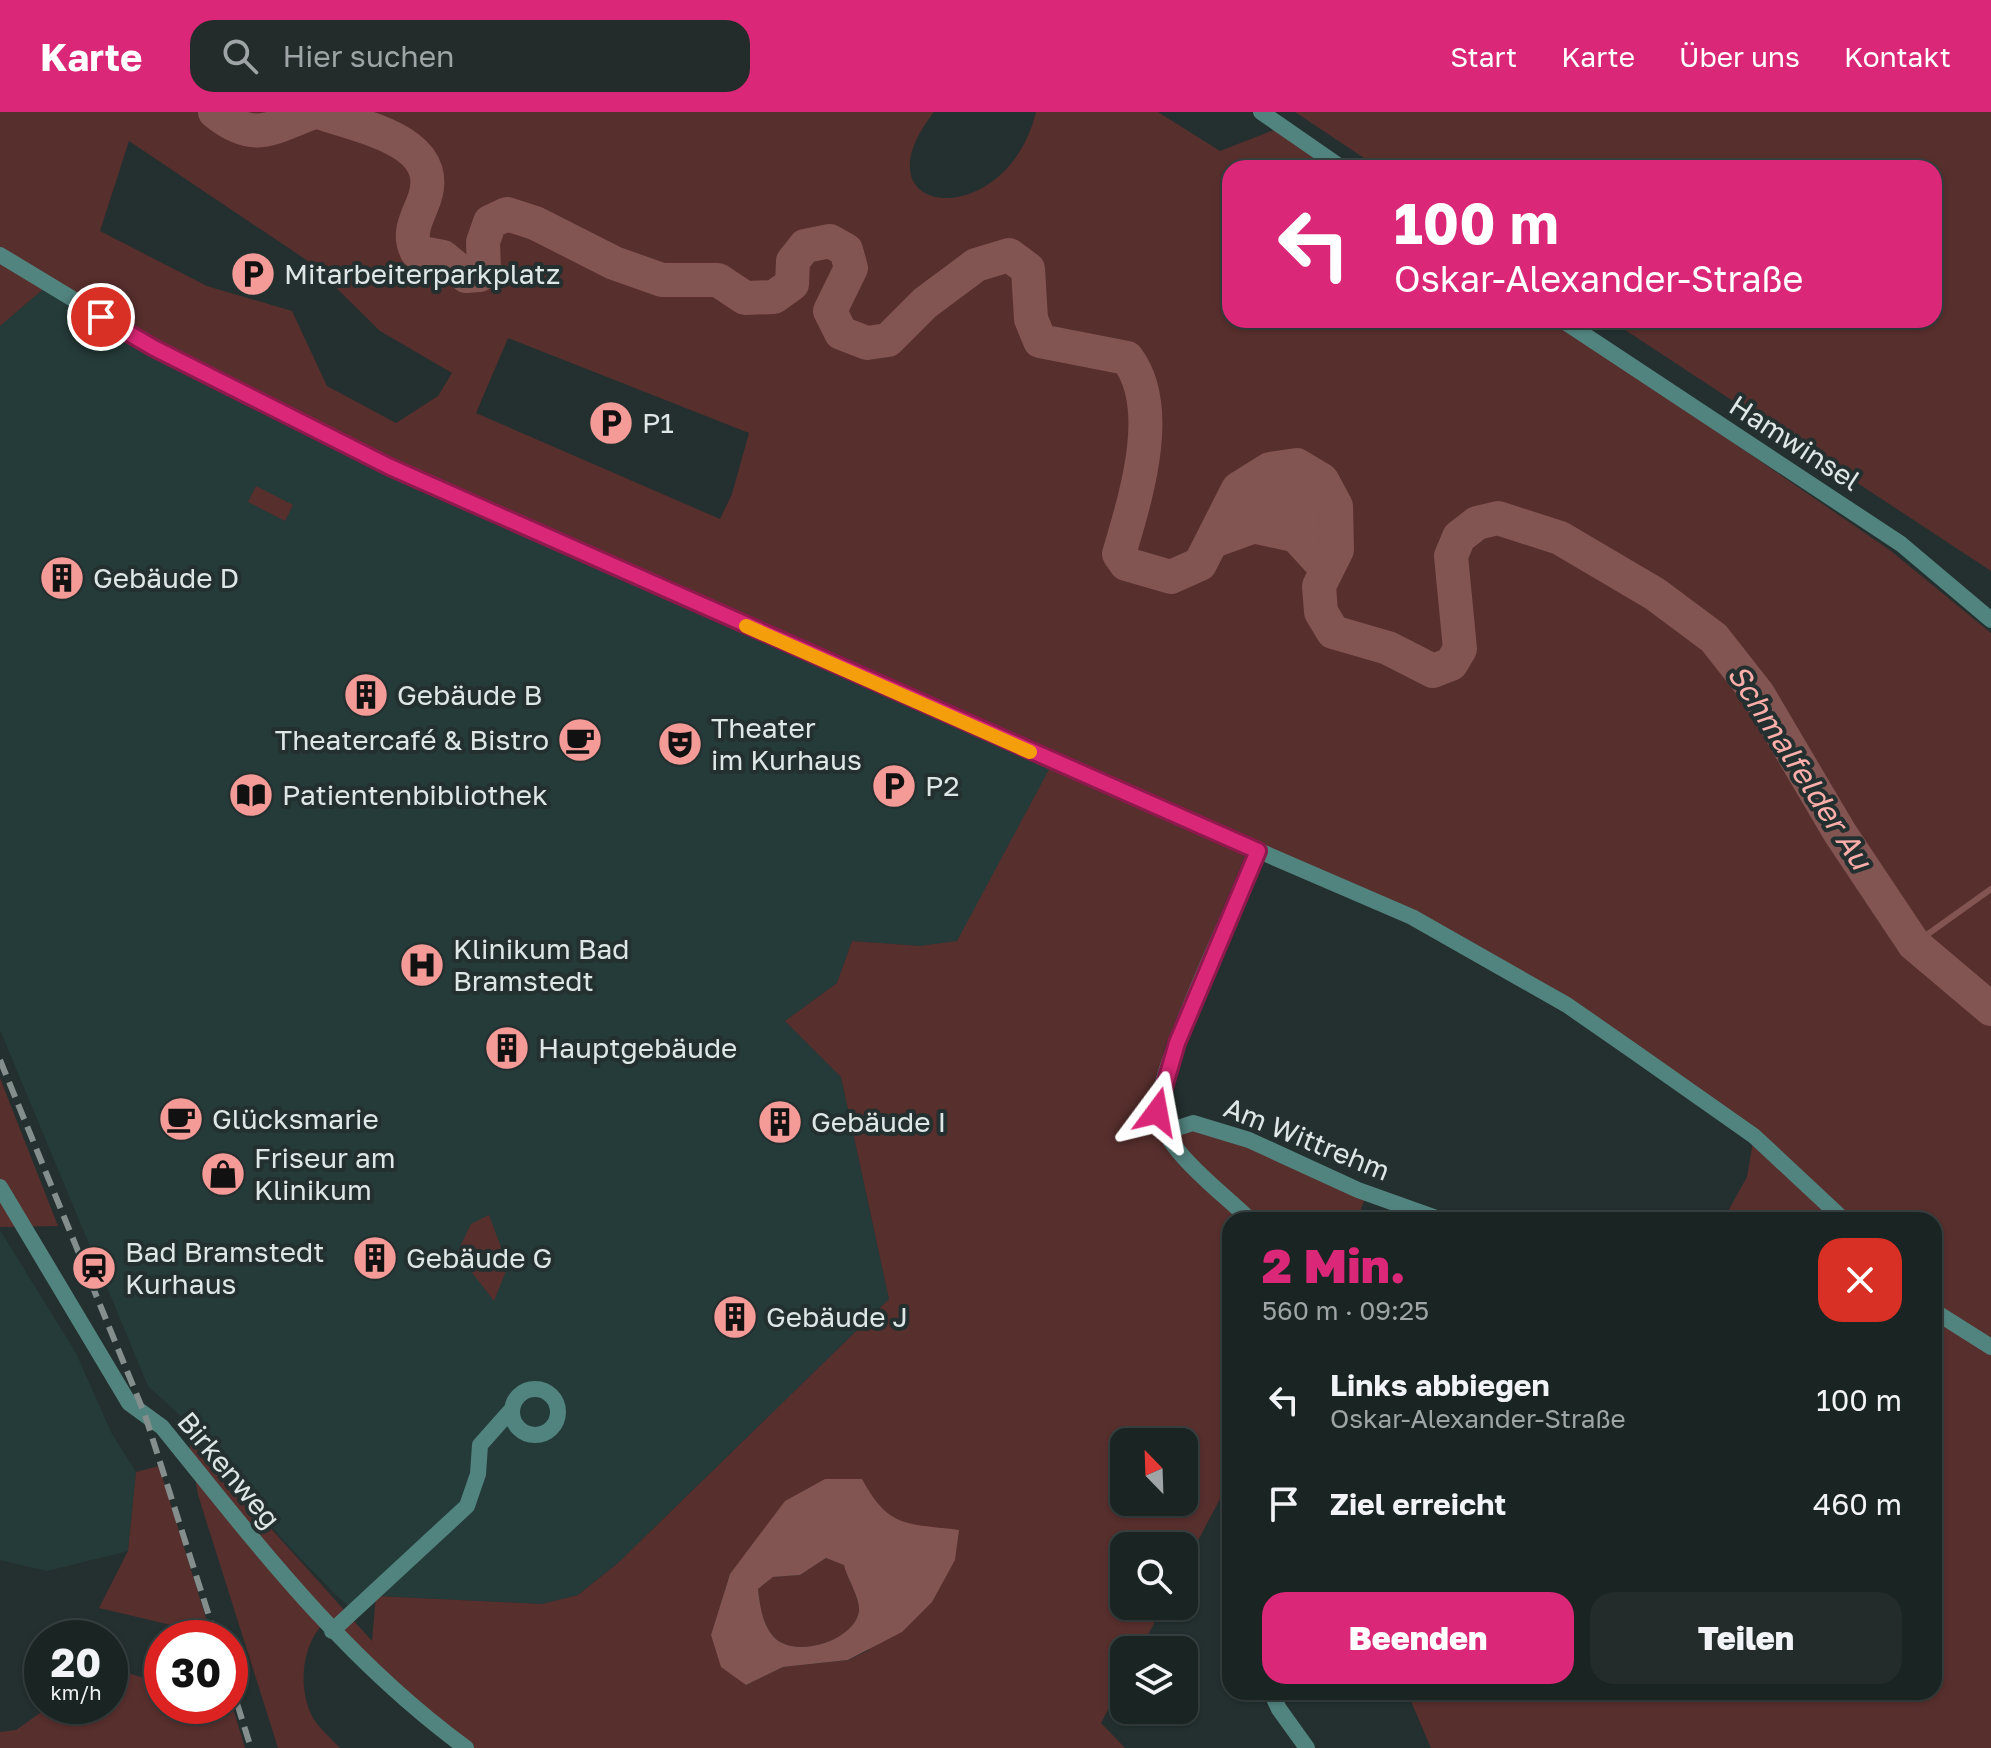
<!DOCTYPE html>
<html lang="de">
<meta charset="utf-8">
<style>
:root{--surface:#1a2423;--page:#232c2b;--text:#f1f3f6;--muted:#9fa4a6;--line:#384141;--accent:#db2777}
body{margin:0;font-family:"Golos Text",sans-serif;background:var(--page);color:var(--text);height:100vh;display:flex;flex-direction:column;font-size:30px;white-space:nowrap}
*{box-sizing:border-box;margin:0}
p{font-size:26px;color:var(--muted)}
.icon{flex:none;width:44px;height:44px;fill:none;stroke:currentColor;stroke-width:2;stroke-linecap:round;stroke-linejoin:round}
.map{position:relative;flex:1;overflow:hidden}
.details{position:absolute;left:1222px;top:1100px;width:720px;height:488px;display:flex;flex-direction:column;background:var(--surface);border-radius:24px;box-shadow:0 2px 6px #0004,0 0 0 2px var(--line)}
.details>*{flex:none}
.hud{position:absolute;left:1222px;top:48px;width:720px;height:168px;border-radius:24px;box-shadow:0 2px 6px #0004,0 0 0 2px var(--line);background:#db2777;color:#fff;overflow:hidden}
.needle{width:52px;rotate:337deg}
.controls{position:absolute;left:1110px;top:1316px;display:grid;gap:16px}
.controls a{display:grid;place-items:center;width:88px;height:88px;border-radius:16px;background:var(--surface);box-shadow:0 2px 6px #0004,0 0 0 2px var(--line);font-size:40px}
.speed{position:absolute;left:24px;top:1508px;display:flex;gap:16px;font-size:40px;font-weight:700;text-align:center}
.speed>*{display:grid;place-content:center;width:104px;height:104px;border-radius:50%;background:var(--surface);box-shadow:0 2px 6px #0004,0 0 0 2px var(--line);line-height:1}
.speed small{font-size:20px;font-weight:400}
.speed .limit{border:12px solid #d22;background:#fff;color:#111}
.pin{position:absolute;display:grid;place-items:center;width:68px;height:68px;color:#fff;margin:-34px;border:4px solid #fff;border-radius:50%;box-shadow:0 2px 8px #0007}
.me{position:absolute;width:88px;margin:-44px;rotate:13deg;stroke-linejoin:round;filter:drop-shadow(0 0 6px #0008)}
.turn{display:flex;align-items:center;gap:28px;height:168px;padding:0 40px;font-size:36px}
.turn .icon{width:104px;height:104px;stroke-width:2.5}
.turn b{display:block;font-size:56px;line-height:68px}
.round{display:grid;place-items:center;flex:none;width:84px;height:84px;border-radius:24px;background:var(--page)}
.overview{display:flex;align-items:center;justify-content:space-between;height:136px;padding:0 40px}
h1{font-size:48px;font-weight:800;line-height:60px;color:var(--accent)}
.cta{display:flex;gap:16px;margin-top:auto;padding:16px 40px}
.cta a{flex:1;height:92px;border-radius:24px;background:var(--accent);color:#fff;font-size:32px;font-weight:800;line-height:92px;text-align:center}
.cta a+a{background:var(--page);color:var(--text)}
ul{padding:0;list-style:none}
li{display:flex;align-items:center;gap:24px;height:104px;padding:0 40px}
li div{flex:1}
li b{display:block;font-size:30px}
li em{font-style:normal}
header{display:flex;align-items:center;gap:48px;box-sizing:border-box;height:112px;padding:0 40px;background:var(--accent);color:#fff}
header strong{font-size:38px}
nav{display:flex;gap:44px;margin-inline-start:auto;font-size:28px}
.search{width:560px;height:72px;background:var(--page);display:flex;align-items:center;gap:20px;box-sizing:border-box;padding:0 28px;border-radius:24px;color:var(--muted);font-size:30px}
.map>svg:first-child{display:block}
.built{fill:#253b39}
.green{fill:#572f2d;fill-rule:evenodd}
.water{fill:#825452;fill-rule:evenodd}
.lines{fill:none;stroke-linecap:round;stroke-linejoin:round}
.stream{stroke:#825452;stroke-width:6}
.river{stroke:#825452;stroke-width:34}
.street{stroke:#52847f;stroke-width:16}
.rail{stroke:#848e8d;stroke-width:6;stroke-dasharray:16 8;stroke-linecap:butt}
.route-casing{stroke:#8e194d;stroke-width:20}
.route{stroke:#db2777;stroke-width:14}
.slow{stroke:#f59e0b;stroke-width:14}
.labels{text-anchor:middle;stroke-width:8;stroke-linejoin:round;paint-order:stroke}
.poi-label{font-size:28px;fill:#dfe7e6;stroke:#23302f;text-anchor:start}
.street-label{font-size:28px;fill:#dfe7e6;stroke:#23302f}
.water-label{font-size:30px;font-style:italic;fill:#fdaeaa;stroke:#23302f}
</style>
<header>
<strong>Karte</strong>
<div class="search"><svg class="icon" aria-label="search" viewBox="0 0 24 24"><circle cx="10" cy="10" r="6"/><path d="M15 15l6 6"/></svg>Hier suchen</div>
<nav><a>Start</a><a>Karte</a><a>Über uns</a><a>Kontakt</a></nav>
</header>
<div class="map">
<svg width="1991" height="1636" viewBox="0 0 1991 1636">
<rect width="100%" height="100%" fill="#23302f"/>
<path class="built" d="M48,173L1053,650L983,790L957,830L920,834L852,829L837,871L785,909L841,965L889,1187L618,1451L578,1483L542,1492L377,1484L358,1503L334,1481L284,1429L186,1309L148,1274L0,918V214Z
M0,1118L76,1241L112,1322L136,1360L128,1439L47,1459L0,1448Z"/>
<path class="green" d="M0,0H934C851,106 1006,123 1036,0H1158L1220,39L1274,18L1330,56H1230V208H1555L1891,439L1991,521V1636H1431L1407,1580H1934V1108H1723L1747,1065L1754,1024L1636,941L1412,805L1247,739L1166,931L1149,1001L1165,1020L1192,1015L1249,1032L1359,1082L1364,1089L1357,1108H1230V1368L1184,1455V1434H1124V1494H1163L1140,1538H1124V1568L1101,1611L1125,1636H462L324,1511C302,1532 298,1574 311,1602C316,1614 331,1626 340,1636H278L198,1383L188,1324L372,1529L376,1484L542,1492L578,1483L618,1451L889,1187L841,965L785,909L837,871L852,829L920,834L957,829L1053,650L390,355L48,173L0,214ZM129,29L311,151L380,219L452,261L438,284L396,311L327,274L292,199L207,174L100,119ZM508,226L749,321L732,382L720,407L476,301ZM1124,1330H1184V1390H1124ZM862,1367L876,1394L900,1411L869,1538L849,1548L783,1555L746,1573L711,1524L730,1462Z
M1295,0H1991V459L1610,208H1934V56H1379Z
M256,374L293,393L285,409L248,390Z
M0,966L58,1114L0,1115Z
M489,1103L508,1154L494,1189L457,1141L471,1112Z
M159,1354L212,1526H182L184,1516L99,1496L128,1439L136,1360Z
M826,1446L844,1452C847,1467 860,1485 859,1499C856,1529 793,1548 773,1524C762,1511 760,1493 758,1477L773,1465L800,1463Z
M110,1556L162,1571V1594H230V1586L245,1636H0V1620L16,1618L50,1594H110Z"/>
<path class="water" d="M1297,353C1352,385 1344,423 1319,474L1287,439L1255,432L1200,452C1227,398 1230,363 1297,353Z
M825,1367H862C889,1417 906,1411 959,1418L955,1448L932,1490L902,1520L848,1548L783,1555L746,1573L721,1555L711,1523L730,1462L785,1389ZM826,1446L844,1453C847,1467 860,1485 859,1499C855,1529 793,1548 773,1524C762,1511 760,1493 758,1477L773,1465L800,1463Z"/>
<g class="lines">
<path class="stream" d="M1914,832L1991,777"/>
<path class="river" d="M215,0C255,32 271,16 314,0
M319,0C362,16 450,29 422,93C415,110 408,123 417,140L443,145L466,164L479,163L484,156L483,130L490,110L507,102L535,111L614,151L662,168H718L745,186L774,185L792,172L793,149L805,134L830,129L846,138L851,156L830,199L841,221L867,231L888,228L925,191L976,153L1009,143L1028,157L1031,207L1040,229L1127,246C1165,296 1135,387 1119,442L1126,452L1171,465L1200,452L1238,377L1270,357L1297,353L1322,368L1336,394L1337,438L1319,474L1321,500L1333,520L1388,536L1433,559L1451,552L1460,537L1451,444L1459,425L1477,411L1498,406L1560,426L1655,482L1714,526L1758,582L1840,721L1914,832L1991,897"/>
<path class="street" d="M1261,0L1342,56
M0,143L154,236L390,355L1053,650L1412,805L1567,893L1636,941L1754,1024L1844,1108
M1562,208L1901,432L1991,508
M1165,1020L1193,1011L1249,1028L1358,1078L1442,1108
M0,1075L129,1291L162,1315C256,1431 344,1547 466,1636
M1250,1108C1223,1081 1166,1040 1158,1002C1151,970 1240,780 1258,739
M1934,1199L1991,1235
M512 1300a23 23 0 1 1 46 0a23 23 0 1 1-46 0Z
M332,1519L467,1394L478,1362L480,1333L512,1297
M1271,1580L1279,1597L1307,1636"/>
<path class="rail" d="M0,948L145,1303L216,1526
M230,1569L251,1636"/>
</g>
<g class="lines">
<g class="route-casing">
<path id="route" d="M101,205L154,236L390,355L1258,739L1177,931L1157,1000"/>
</g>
<use href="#route" class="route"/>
<path class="slow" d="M746,514L1030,640"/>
</g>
<defs>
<g id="parking-disc" transform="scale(2.3)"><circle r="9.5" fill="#f59b97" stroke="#23302f"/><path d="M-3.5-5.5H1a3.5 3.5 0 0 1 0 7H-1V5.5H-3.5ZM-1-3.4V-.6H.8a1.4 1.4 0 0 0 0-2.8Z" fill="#111"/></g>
<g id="building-disc" transform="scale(2.3)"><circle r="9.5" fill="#f59b97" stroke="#23302f"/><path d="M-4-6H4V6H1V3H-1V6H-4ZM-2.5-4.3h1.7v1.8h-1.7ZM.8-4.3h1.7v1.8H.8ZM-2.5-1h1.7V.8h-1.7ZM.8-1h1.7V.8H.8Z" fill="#111"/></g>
<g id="cafe-disc" transform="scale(2.3)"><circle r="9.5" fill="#f59b97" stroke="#23302f"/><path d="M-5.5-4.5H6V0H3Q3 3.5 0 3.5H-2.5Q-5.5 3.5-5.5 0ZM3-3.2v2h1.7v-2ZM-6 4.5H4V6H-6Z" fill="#111"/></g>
<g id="theatre-disc" transform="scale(2.3)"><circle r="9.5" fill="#f59b97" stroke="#23302f"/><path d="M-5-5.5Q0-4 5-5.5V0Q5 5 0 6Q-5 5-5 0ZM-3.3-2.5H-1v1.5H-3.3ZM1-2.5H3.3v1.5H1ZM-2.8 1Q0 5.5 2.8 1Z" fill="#111"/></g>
<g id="library-disc" transform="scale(2.3)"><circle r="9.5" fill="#f59b97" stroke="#23302f"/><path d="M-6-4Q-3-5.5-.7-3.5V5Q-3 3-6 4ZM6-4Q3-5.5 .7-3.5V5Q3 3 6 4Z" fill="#111"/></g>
<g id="hospital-disc" transform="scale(2.3)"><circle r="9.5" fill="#f59b97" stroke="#23302f"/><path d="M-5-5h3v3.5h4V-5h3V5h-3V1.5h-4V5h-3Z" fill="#111"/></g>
<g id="shop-disc" transform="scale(2.3)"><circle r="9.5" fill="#f59b97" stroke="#23302f"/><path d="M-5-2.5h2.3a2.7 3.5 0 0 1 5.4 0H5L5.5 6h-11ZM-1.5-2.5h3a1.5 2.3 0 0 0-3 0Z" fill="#111"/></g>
<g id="station-disc" transform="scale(2.3)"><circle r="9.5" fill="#f59b97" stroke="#23302f"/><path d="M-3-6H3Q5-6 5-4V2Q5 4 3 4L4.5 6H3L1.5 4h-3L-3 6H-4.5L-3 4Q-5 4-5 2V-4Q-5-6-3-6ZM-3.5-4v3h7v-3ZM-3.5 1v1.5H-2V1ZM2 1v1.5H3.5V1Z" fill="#111"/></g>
</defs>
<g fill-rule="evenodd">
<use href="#parking-disc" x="253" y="162"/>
<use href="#parking-disc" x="611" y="311"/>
<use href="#building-disc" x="62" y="466"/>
<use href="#building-disc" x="366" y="583"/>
<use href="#cafe-disc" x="580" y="628"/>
<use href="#theatre-disc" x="680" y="632"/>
<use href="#parking-disc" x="894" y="674"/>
<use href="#library-disc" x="251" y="683"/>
<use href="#hospital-disc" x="422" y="853"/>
<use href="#building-disc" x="507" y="936"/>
<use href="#cafe-disc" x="181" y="1007"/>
<use href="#building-disc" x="780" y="1010"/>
<use href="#shop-disc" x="223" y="1062"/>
<use href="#building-disc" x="375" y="1146"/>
<use href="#station-disc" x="94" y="1156"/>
<use href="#building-disc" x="735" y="1205"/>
</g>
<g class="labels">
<g class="poi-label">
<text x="284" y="172">Mitarbeiterparkplatz</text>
<text x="642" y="321">P1</text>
<text x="93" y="476">Gebäude D</text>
<text x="397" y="593">Gebäude B</text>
<text x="711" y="626">Theater<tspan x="711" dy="32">im Kurhaus</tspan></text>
<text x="549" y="638" text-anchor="end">Theatercafé &amp; Bistro</text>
<text x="925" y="684">P2</text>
<text x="282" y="693">Patientenbibliothek</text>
<text x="453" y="847">Klinikum Bad<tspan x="453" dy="32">Bramstedt</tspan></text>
<text x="538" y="946">Hauptgebäude</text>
<text x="212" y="1017">Glücksmarie</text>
<text x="811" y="1020">Gebäude I</text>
<text x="254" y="1056">Friseur am<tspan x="254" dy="32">Klinikum</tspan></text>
<text x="125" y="1150">Bad Bramstedt<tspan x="125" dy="32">Kurhaus</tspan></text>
<text x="406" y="1156">Gebäude G</text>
<text x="766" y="1215">Gebäude J</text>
</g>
<g class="street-label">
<text transform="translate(1795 331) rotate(33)" y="10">Hamwinsel</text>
<text transform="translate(1307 1027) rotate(22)" y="10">Am Wittrehm</text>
<text transform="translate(229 1358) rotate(50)" y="10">Birkenweg</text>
</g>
<g class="water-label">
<text transform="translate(1799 655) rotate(57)" y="10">Schmalfelder Au</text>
</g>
</g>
</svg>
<div class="controls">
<a><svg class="needle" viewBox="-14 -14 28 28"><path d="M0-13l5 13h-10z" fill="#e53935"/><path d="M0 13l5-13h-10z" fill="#9fa4a6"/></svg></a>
<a><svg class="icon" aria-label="search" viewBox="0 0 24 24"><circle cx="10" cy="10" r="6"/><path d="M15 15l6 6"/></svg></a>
<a><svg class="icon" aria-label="layers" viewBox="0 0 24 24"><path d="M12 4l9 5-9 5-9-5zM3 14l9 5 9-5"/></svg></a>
</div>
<div class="speed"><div>20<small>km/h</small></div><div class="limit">30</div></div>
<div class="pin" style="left:101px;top:205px;background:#d93025"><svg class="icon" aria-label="arrive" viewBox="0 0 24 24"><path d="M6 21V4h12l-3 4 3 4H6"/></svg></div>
<svg class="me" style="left:1157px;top:1000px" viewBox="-20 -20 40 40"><path d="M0-17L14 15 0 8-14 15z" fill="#db2777" stroke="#fff" stroke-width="4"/></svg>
<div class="hud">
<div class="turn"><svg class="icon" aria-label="left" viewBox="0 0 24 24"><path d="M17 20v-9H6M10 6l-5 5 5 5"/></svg><div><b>100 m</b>Oskar-Alexander-Straße</div></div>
</div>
<section class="details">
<div class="overview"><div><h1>2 Min.</h1><p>560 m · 09:25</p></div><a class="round" style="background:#d93025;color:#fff"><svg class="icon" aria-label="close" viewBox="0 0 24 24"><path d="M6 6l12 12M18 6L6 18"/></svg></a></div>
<ul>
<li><svg class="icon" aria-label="left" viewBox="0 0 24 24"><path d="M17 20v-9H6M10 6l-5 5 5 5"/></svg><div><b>Links abbiegen</b><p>Oskar-Alexander-Straße</p></div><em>100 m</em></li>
<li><svg class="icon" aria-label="arrive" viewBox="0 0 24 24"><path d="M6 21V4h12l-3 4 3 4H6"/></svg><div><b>Ziel erreicht</b></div><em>460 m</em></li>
</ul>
<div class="cta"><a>Beenden</a><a>Teilen</a></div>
</section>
</div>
